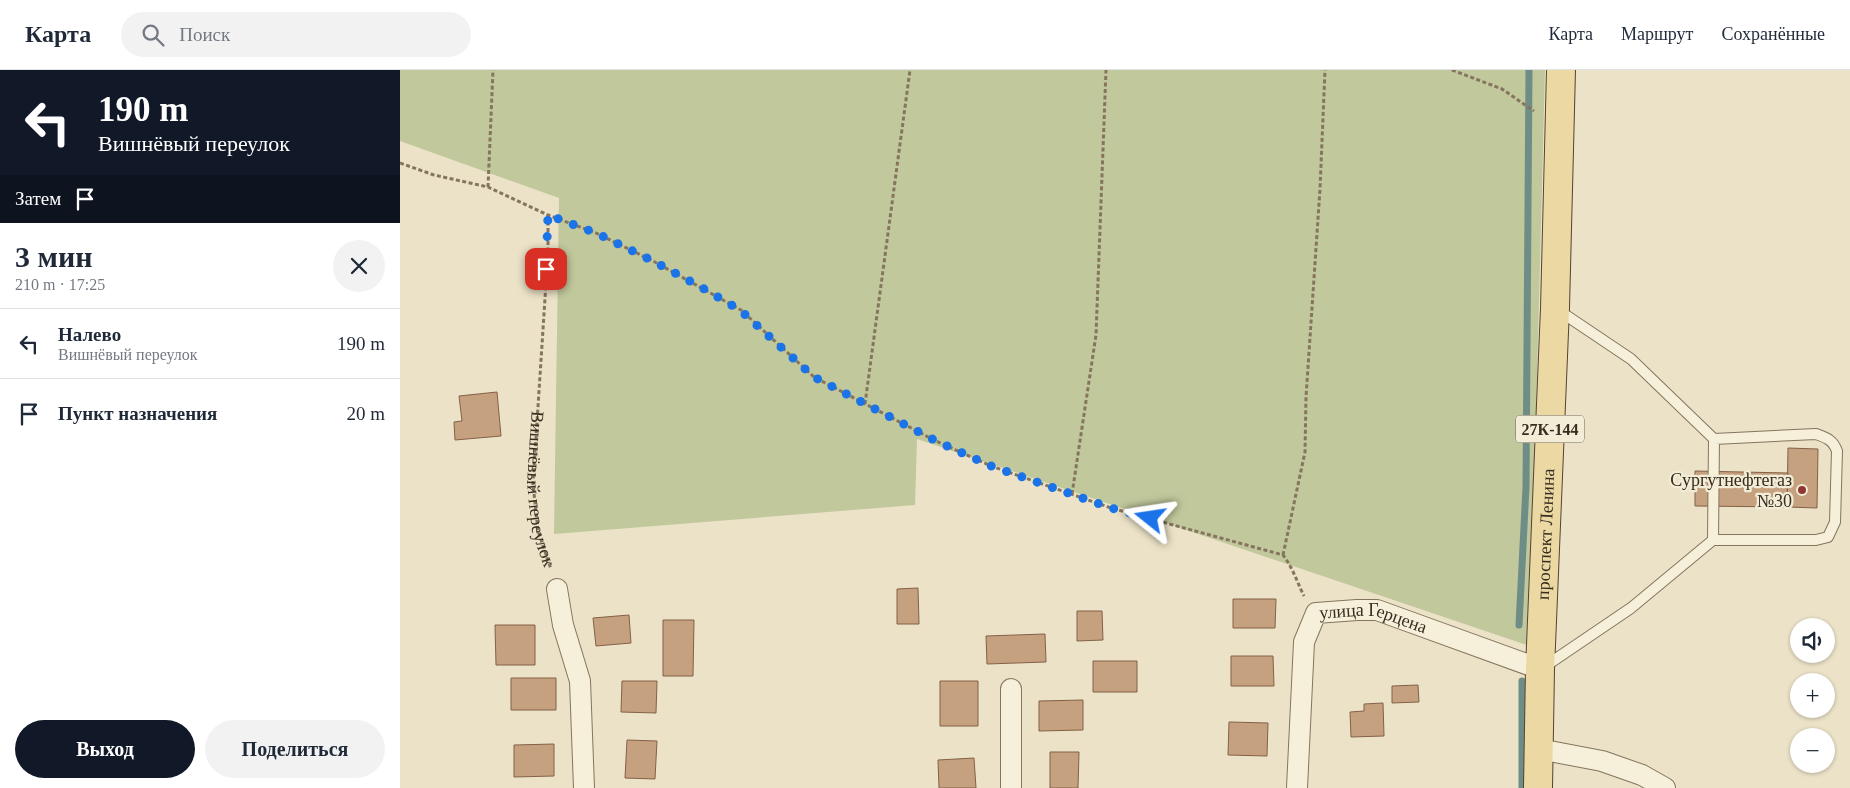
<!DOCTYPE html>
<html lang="ru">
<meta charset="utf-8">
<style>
:root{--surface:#fff;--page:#f2f2f3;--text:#1f2937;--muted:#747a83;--line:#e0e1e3;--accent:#111827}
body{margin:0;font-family:Georgia,serif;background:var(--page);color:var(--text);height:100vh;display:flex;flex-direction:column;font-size:19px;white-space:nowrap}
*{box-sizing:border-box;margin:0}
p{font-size:16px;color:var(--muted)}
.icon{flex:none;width:28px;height:28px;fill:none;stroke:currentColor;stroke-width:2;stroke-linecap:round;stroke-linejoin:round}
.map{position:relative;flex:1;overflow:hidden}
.details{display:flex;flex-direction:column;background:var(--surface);width:400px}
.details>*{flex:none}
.guide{background:#111827;color:#fff;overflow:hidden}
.fabs{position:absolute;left:1390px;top:548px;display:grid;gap:10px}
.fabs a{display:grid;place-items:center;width:45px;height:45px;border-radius:50%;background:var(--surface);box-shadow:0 1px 4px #0004;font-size:25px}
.pin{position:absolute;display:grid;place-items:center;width:42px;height:42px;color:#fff;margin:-21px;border-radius:10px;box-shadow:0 2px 8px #0006}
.me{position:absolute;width:55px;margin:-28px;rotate:285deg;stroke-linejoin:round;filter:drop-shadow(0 0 4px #0008)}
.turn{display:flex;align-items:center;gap:18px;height:105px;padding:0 15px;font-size:22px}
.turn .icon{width:65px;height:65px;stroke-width:2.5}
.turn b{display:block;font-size:35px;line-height:42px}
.then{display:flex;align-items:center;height:48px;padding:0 15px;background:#0003;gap:10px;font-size:19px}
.round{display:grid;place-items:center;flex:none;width:52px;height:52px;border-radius:26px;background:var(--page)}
.overview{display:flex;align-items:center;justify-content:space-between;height:85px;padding:0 15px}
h1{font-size:30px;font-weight:800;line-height:38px}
.button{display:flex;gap:10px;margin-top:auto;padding:10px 15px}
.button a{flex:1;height:58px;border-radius:30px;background:var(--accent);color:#fff;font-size:20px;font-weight:800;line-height:58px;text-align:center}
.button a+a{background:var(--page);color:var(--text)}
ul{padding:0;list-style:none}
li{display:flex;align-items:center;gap:15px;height:70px;padding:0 15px;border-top:1px solid var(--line)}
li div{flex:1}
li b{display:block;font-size:19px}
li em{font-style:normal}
header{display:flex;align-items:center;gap:30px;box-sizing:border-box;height:70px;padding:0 25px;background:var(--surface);border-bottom:1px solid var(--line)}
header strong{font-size:24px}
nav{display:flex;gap:28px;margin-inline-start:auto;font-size:18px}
.search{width:350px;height:45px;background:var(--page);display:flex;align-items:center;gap:12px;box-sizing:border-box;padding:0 18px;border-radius:28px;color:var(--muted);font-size:19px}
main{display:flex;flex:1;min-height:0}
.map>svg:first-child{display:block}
.green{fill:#c1c89c}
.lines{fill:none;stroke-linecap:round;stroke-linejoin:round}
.stream{stroke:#6f8d87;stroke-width:7}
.building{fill:#c6a180;stroke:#836146}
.lane-casing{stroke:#85755e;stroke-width:12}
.street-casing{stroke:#85755e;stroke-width:22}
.primary-casing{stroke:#544332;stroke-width:30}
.path{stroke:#85755e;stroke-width:3;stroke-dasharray:4 2.5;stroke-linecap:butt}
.lane{stroke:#f6efda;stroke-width:10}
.street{stroke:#f6efda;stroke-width:20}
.primary{stroke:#ebd8a3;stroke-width:28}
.route{stroke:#1a73e8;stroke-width:9;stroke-dasharray:0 16.2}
.poi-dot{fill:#903733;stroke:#f3ecd6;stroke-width:2}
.labels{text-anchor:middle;stroke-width:4.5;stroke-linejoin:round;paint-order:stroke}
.shield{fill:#f3ecd6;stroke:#6f6657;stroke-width:1}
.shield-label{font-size:16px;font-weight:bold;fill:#372d20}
.poi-label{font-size:18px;fill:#372d20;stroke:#f3ecd6;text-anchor:end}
.street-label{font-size:18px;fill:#372d20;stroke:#f3ecd6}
</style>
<header>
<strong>Карта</strong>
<div class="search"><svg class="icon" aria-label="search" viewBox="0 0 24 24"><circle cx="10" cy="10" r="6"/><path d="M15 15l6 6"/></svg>Поиск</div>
<nav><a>Карта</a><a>Маршрут</a><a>Сохранённые</a></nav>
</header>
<main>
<section class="details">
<div class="guide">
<div class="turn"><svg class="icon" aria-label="left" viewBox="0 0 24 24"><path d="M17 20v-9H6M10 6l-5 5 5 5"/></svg><div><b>190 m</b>Вишнёвый переулок</div></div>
<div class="then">Затем<svg class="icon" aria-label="arrive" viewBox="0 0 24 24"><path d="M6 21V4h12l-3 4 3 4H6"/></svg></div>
</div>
<div class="overview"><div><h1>3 мин</h1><p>210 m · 17:25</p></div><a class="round"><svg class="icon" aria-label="close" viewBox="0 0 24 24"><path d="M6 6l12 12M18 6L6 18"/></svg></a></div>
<ul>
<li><svg class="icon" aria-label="left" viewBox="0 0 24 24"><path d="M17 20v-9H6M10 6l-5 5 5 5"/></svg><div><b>Налево</b><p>Вишнёвый переулок</p></div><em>190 m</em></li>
<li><svg class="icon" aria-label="arrive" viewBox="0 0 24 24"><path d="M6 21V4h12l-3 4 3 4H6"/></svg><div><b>Пункт назначения</b></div><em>20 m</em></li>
</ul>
<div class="button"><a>Выход</a><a>Поделиться</a></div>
</section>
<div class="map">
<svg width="1450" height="718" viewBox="0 0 1450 718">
<rect width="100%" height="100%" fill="#ebe2c7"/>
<path class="green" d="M0,0H1145L1130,576L517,369L515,435L154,464L159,128L0,71Z"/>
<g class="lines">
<path class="stream" d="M1119,555L1126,417L1129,0
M1122,718V611"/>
</g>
<path class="building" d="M97,322L101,366L55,370L54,352L62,351L59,326Z
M1388,378L1418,379L1417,438L1387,437Z
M1295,401L1388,403L1387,437L1295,436Z
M518,518L519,554H497V519Z
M833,529H876L875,558H833Z
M677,541H702L703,570L677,571Z
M229,545L231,573L196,576L193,548Z
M263,550H294L293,606H263Z
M95,555H135V595H96Z
M645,564L646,592L587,594L586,566Z
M831,586H873L874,616H831Z
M693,591H737V622H693Z
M111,608H156V640H111Z
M222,611H257L256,643L221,642Z
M540,611H578V656H540Z
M1018,615L1019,632L992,633V616Z
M683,630V660L639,661V631Z
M983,633L984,666L951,667L950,642L964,641V634Z
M829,652L868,653L867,686L828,685Z
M227,670L257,671L255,709L225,708Z
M154,674V706L114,707V675Z
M650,682H679L678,718H650Z
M574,688L576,718H539L538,690Z"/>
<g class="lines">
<g class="lane-casing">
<path id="lane" d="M1313,470H1416L1428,467L1435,452L1437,381C1433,370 1427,368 1416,364L1314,369
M1144,597L1231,538L1313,470L1314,369L1231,289L1158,240"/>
</g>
<g class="street-casing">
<g id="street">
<path d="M157,519L163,555L180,611L184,718"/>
<path d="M611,619V718"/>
<path d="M1139,679L1202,691L1242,705L1265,718"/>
<path id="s2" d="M897,718L904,572L916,543L957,540H977L1140,599"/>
</g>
</g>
<g class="primary-casing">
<g id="primary">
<path id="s3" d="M1138,718L1140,599L1155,238L1161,0"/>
</g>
</g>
<g class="path">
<path d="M1052,0L1102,19L1134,41"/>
<path d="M0,93L34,105L88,117L148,145L196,163L253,191L341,240L414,307L536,371L591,396L711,438L883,485C893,498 897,512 904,526"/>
<path d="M88,117L93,0"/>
<path id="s1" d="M148,145V182L133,414L138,461L151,499"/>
<path d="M465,334L510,0"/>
<path d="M672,424L696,265L706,0"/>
<path d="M883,485L905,382L906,327L920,119L925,0"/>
</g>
<use href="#lane" class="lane"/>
<use href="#street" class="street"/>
<use href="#primary" class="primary"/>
</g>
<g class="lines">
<path class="route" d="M146,199L148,145L196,163L253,191L299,216L340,240L414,307L536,371L591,396L711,438L750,448"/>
</g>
<circle class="poi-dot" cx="1402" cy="420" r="5"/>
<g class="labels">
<rect class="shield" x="1116" y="345.5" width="68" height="27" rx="4"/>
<g class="shield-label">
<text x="1150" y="365">27К-144</text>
</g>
<g class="poi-label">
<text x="1392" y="416">Сургутнефтегаз<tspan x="1392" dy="21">№30</tspan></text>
</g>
<g class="street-label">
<text dy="6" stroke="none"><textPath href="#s1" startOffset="275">Вишнёвый переулок</textPath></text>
<text dy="6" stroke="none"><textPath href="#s3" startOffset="254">проспект Ленина</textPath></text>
<text dy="6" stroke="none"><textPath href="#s2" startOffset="236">улица Герцена</textPath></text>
</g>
</g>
</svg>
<div class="fabs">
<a><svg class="icon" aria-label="sound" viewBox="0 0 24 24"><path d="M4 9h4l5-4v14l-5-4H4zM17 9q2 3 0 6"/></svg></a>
<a>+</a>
<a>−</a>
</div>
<div class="pin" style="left:146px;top:199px;background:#d93025"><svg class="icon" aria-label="arrive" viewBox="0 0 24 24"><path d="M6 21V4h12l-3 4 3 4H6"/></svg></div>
<svg class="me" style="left:750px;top:448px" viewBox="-20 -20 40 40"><path d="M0-17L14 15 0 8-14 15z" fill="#1a73e8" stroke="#fff" stroke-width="4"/></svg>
</div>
</main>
